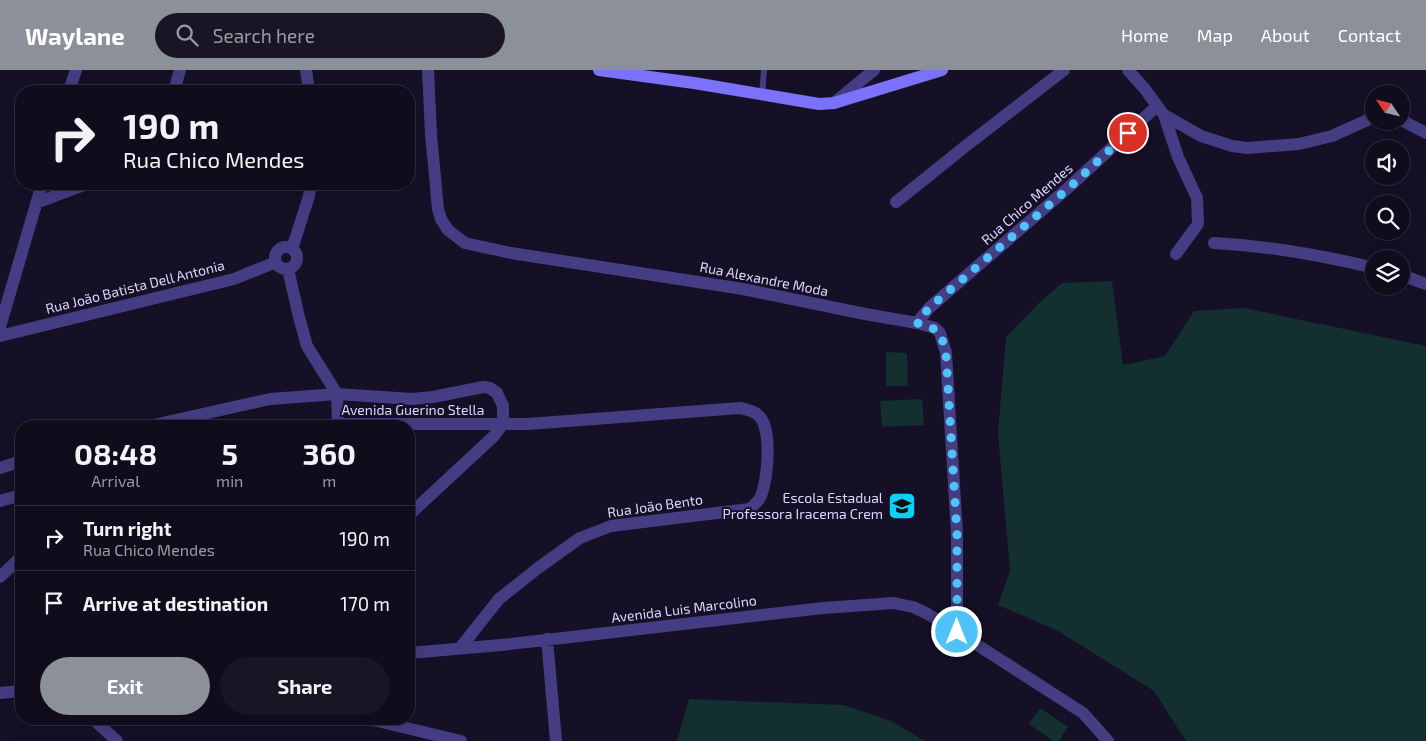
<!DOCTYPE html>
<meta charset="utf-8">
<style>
:root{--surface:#100c1c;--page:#191525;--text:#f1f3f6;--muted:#9c9ba3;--line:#302c3b;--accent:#8c9099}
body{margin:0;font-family:"Exo 2",sans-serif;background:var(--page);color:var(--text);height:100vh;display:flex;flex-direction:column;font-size:19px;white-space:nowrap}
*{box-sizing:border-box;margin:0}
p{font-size:16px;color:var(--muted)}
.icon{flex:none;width:28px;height:28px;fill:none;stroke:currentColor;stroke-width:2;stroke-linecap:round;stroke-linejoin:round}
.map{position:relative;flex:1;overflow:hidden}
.panel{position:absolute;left:15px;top:350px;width:400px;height:305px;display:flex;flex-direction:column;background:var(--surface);border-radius:20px;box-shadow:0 5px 20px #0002,0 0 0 1px var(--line)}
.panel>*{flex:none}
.top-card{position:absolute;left:15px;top:15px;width:400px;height:105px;border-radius:20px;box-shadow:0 5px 20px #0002,0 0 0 1px var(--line);background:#100c1c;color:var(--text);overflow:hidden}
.needle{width:32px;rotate:305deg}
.tools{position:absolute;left:1365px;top:15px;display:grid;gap:10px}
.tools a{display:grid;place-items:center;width:45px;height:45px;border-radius:50%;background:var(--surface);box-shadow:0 5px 20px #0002,0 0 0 1px var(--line);font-size:25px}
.pin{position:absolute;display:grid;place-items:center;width:42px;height:42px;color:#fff;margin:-21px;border:2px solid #fff;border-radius:50%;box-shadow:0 1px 5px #0007}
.me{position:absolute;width:55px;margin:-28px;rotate:0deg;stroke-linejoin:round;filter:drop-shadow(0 0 4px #0008)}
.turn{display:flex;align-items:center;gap:18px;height:105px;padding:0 25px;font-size:22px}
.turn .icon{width:65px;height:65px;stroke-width:2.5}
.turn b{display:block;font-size:35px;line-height:42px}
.eta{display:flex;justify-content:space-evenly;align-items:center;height:85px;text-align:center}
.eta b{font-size:30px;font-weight:700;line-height:35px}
.primary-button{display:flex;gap:10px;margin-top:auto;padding:10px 25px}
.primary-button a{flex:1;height:58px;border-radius:30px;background:var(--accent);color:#fff;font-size:20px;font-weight:700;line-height:58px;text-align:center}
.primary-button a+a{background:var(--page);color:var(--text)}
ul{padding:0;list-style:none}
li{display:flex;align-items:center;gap:15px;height:65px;padding:0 25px;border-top:1px solid var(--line)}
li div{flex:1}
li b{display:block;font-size:19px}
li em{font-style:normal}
header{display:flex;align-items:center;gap:30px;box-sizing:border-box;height:70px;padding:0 25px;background:var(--accent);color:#fff}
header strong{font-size:24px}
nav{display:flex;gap:28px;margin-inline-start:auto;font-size:18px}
.search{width:350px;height:45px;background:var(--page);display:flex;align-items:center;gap:12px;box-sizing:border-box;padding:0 18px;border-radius:28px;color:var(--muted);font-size:19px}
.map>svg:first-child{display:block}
.green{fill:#132f30}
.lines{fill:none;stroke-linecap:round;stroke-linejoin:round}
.lane{stroke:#443d83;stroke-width:6}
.street{stroke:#443d83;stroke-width:12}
.secondary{stroke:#7c71fa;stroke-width:12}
.route{stroke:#4fc3f7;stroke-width:9;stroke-dasharray:0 16.2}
.labels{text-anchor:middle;stroke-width:4;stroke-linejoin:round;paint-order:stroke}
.street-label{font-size:14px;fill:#ddd6fe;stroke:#151026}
.poi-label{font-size:14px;fill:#ddd6fe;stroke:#151026;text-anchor:end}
</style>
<header>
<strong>Waylane</strong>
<div class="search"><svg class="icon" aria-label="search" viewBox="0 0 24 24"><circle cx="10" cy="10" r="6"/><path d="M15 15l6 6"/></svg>Search here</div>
<nav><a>Home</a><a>Map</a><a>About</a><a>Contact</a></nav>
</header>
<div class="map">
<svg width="1426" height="671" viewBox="0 0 1426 671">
<rect width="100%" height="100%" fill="#151026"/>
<path class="green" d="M1112,211L1123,295L1165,286L1194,241L1244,238L1426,276V671H1186L1154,621L1058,561L998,535L1010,501L998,363L1006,267L1040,232L1062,213Z
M886,282L907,283L908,316H886Z
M922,329L924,355L882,357L880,331Z
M689,629L844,635L891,651L925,671H677Z
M1040,638L1068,657L1059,671H1053L1029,654Z"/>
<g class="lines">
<path class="lane" d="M762,25L764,0"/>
<path class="street" d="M306,0L309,21
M428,0L431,65L438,139L441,149L448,160L465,173L511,183L743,219L865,244L917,253L935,258L940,263L946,283L957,464V562
M1128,0L1144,18L1164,45L1178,87L1197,128L1198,154L1176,184
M69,21L76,0
M174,21L180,0
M834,33L874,0
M1164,45L1201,66L1232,76L1247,78L1299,74L1332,66L1374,47
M1401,50L1426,63
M896,132L967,75L1064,0
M36,133L87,114
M1214,173C1268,176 1322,185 1374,198
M275 188a11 11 0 1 1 22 0a11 11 0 1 1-22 0Z
M292,179L309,126L311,114
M288,199L299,247L307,276L337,324L338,356
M1401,205L1426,214
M917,253L929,238L1069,117L1157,36
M0,257L42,114
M0,266L234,209L276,192
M149,356L270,329L337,324L412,329L433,327L483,317L490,318L497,323L503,336V354L494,366L409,445
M327,356L349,354H528L740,338C745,339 754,341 758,345C773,357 768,412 760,428C757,433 753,436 749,439L611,456L580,468L538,498L499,529L460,578
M0,398L21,391
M0,431L21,425
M0,507L21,487
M547,569L556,671
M409,583L501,575L823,538L894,533L913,537L926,543L957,562L1083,643L1108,671
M0,623L21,621
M93,649L117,671
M369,649L461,671"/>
<path class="secondary" d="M599,0L694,13L819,34L834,33L942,0"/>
</g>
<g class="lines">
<path class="route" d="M957,562V464L946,284C941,261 939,259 917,253L929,238L1070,117L1128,63"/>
</g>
<defs>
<g id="school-square" transform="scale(1.4375)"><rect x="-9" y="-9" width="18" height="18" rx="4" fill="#0ad1f6" stroke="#151026"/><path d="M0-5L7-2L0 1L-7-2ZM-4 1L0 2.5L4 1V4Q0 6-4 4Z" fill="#111"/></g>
</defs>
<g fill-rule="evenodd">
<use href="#school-square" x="902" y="436"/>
</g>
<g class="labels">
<g class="street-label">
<text transform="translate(1027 134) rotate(-41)" y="5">Rua Chico Mendes</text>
<text transform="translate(764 209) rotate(11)" y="5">Rua Alexandre Moda</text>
<text transform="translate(135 217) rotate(-14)" y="5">Rua João Batista Dell Antonia</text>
<text x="413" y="345">Avenida Guerino Stella</text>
<text transform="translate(655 436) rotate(-8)" y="5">Rua João Bento</text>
<text transform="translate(684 539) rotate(-7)" y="5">Avenida Luis Marcolino</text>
</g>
<g class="poi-label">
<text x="883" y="433">Escola Estadual<tspan x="883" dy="16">Professora Iracema Crem</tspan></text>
</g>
</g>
</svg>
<div class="tools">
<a><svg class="needle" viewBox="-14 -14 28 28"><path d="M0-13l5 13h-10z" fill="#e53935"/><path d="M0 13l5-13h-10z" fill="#9c9ba3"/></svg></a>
<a><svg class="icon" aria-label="sound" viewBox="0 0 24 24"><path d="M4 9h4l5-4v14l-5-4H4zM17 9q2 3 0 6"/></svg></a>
<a><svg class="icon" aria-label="search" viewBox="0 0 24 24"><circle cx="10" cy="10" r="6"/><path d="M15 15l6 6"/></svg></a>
<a><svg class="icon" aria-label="layers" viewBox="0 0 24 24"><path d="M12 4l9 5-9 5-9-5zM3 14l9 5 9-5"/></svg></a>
</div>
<div class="pin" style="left:1128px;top:63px;background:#d93025"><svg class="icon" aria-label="arrive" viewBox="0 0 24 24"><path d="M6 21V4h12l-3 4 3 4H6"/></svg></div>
<svg class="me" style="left:957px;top:562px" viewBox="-20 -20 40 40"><circle r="17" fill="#4fc3f7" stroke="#fff" stroke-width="3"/><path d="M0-11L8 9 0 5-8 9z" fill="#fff"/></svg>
<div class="top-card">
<div class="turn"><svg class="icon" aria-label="right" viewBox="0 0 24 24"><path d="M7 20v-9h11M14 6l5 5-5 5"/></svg><div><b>190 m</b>Rua Chico Mendes</div></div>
</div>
<section class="panel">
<div class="eta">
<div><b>08:48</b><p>Arrival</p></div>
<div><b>5</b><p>min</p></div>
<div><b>360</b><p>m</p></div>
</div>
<ul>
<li><svg class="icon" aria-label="right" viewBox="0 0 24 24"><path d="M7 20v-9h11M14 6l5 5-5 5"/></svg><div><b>Turn right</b><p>Rua Chico Mendes</p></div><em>190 m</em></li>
<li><svg class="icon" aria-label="arrive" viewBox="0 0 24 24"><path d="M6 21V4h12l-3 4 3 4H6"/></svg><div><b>Arrive at destination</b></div><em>170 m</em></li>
</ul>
<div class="primary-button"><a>Exit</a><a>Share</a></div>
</section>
</div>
